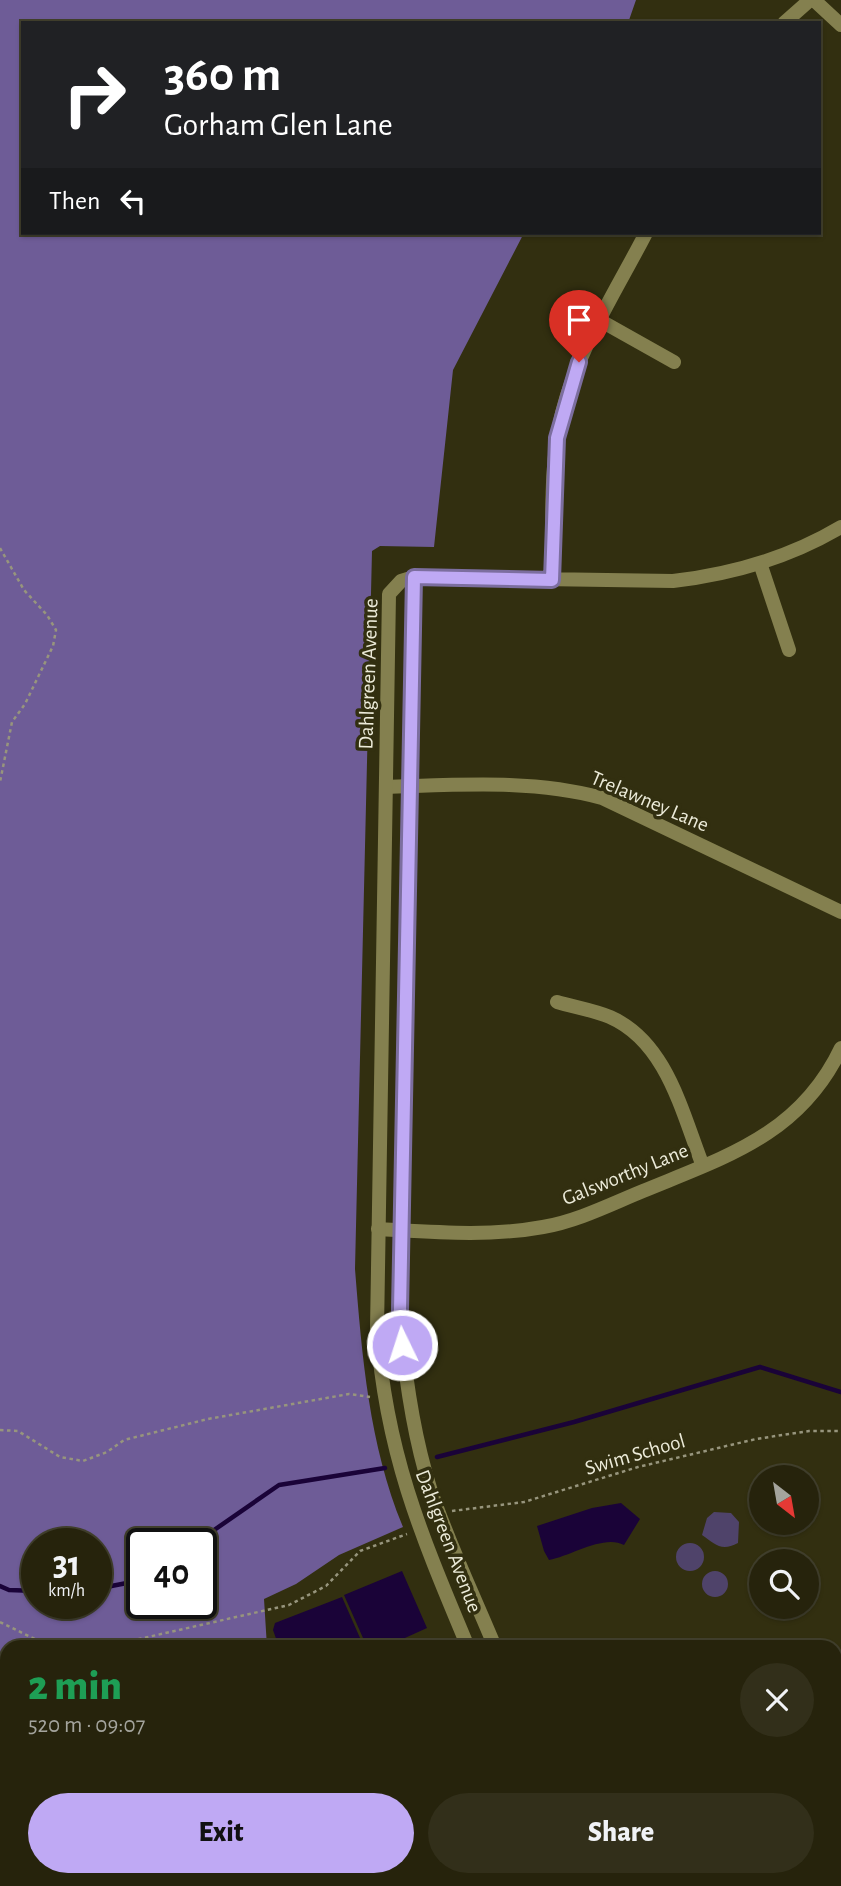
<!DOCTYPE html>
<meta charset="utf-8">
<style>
:root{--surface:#26230c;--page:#322f1a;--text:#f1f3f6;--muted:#a4a49d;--line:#42402d;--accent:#bfa9f4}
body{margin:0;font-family:"Alegreya Sans",sans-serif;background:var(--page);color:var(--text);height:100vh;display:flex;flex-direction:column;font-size:26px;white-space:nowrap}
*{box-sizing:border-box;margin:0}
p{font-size:23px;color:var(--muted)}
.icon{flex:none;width:38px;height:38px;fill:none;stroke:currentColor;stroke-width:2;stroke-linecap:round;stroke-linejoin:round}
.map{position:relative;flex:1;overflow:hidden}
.panel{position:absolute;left:0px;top:1640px;width:842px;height:247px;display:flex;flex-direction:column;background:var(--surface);border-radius:21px 21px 0 0;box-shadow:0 2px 5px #0004,0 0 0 2px var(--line)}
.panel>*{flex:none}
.top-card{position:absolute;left:21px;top:21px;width:800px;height:214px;border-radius:0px;box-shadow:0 2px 5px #0004,0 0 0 2px var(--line);background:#202124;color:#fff;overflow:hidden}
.needle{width:46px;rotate:149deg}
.fabs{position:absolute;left:749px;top:1465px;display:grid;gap:14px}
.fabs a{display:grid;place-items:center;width:70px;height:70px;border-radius:50%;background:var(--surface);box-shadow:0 2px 5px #0004,0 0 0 2px var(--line);font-size:35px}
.speed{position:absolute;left:21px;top:1528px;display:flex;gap:14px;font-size:35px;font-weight:700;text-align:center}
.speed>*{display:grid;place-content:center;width:91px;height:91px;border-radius:50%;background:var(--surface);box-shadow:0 2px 5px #0004,0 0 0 2px var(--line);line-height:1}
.speed small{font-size:18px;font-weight:400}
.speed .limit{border:4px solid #111;border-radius:10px;background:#fff;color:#111}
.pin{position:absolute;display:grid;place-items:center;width:60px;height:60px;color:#fff;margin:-72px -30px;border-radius:50% 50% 50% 0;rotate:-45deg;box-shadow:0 0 7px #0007}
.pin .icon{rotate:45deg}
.me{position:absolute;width:77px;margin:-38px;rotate:356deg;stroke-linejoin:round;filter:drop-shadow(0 0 5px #0008)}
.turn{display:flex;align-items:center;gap:24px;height:147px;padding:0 28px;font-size:32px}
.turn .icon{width:91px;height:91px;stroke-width:2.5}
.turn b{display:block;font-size:49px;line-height:60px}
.then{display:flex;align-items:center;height:66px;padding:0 28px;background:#0003;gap:14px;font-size:26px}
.round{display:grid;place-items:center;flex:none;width:74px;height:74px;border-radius:37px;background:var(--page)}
.headline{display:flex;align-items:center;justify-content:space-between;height:119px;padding:0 28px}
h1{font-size:42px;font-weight:800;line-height:52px;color:#1e9e55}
.primary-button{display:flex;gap:14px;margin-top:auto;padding:14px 28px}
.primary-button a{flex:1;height:80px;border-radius:42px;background:var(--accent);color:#111;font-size:28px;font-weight:800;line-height:80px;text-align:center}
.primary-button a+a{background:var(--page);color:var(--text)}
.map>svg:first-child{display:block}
.green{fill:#4f436a}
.forest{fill:#6e5c97;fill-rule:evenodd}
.water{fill:#1a0338}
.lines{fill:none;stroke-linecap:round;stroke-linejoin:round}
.stream{stroke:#1a0338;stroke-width:4.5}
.path{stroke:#97957d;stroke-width:2.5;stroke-dasharray:3.5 3.5;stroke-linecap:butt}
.minor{stroke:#84804f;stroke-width:14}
.tertiary{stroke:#84804f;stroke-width:14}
.route-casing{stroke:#7c6e9f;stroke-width:18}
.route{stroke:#bfa9f4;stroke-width:12}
.labels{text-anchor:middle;stroke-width:7;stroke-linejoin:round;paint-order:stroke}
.street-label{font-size:21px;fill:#ecebd9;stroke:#322f10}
</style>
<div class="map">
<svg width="841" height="1886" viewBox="0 0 841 1886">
<rect width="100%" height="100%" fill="#322f10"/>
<path class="green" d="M714,1512L731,1513L739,1522L738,1543C721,1552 715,1544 702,1535L707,1518Z
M676 1557a14 14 0 1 1 28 0a14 14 0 1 1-28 0Z
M702 1584a13 13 0 1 1 26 0a13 13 0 1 1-26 0Z"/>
<path class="forest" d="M0,0H636L628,23H23V233H524L453,370L434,547L380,546L372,551L355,1269C362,1356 369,1445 403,1527L339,1555L296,1584L264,1599L267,1647H7V1728L0,1714ZM37,1544H96V1603H37ZM142,1544H201V1603H142Z
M282,1880H537L539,1886H286Z"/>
<path class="water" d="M621,1503L640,1519L624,1545C604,1534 571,1556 549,1560L544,1551L537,1526L592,1508Z
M402,1571L427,1628L385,1647H367L344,1595Z
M342,1597L364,1647H279L273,1630L275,1623Z"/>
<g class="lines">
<path class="stream" d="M437,1457L574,1422L760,1367L841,1392
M194,1544L279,1485L385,1468
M0,1586L9,1590L37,1591
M96,1589L132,1582L142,1576"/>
<path class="path" d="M0,548L24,590L47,615L56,630L53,646L25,704L12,722L0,782
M0,1430L18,1431L60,1457L83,1461L107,1452L124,1440L208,1419L349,1394L370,1397
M452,1511L524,1502L638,1467L756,1439L809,1431H841
M0,1622L51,1647
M104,1647L289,1605L326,1586L360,1551L407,1534
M0,1876L7,1871"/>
<path class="minor" d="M814,0L841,25
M784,23L810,0
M601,321L674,362
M760,563L789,650
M414,577L673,581C733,574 789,558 841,527
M552,580C553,525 549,467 562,413C578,349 616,291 646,233
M386,787C457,785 533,779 602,798L841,912
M557,1002C574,1007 593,1010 610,1017C667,1042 682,1113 703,1166
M378,1229C433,1232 489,1237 543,1227C578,1221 611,1204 643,1191C725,1157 800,1135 841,1048"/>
<path class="tertiary" d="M468,1647C421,1535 386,1453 377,1330L389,594L401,581L414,577L401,1330C406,1383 414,1437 430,1488C448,1542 473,1594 495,1647
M564,1880L568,1886
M596,1880L598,1886"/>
</g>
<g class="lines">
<g class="route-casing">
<path id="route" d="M402,1345L400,1310L414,577L552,580L557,438L579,362"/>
</g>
<use href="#route" class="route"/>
</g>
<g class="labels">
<g class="street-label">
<text transform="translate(368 674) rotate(-88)" y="7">Dahlgreen Avenue</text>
<text transform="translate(650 801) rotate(23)" y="7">Trelawney Lane</text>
<text transform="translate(625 1174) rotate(-22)" y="7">Galsworthy Lane</text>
<text transform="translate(635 1454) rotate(-16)" y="7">Swim School</text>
<text transform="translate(449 1541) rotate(69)" y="7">Dahlgreen Avenue</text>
</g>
</g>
</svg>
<div class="fabs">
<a><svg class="needle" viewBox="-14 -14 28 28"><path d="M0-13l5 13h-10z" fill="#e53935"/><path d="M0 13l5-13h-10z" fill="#a4a49d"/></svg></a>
<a><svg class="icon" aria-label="search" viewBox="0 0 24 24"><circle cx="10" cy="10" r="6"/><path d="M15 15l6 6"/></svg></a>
</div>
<div class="speed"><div>31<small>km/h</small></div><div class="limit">40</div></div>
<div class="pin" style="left:579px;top:362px;background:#d93025"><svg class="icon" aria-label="arrive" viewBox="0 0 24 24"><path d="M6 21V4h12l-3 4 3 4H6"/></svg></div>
<svg class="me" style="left:402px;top:1345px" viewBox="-20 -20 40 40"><circle r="17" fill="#bfa9f4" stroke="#fff" stroke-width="3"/><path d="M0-11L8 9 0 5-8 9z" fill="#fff"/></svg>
<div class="top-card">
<div class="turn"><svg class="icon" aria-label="right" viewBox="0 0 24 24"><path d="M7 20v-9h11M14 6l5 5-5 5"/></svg><div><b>360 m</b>Gorham Glen Lane</div></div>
<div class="then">Then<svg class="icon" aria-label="left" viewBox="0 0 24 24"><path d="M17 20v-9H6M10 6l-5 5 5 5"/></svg></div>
</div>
<section class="panel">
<div class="headline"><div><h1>2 min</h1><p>520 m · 09:07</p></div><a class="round"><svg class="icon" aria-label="close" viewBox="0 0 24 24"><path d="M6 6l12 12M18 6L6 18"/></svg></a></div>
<div class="primary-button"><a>Exit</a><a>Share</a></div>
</section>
</div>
